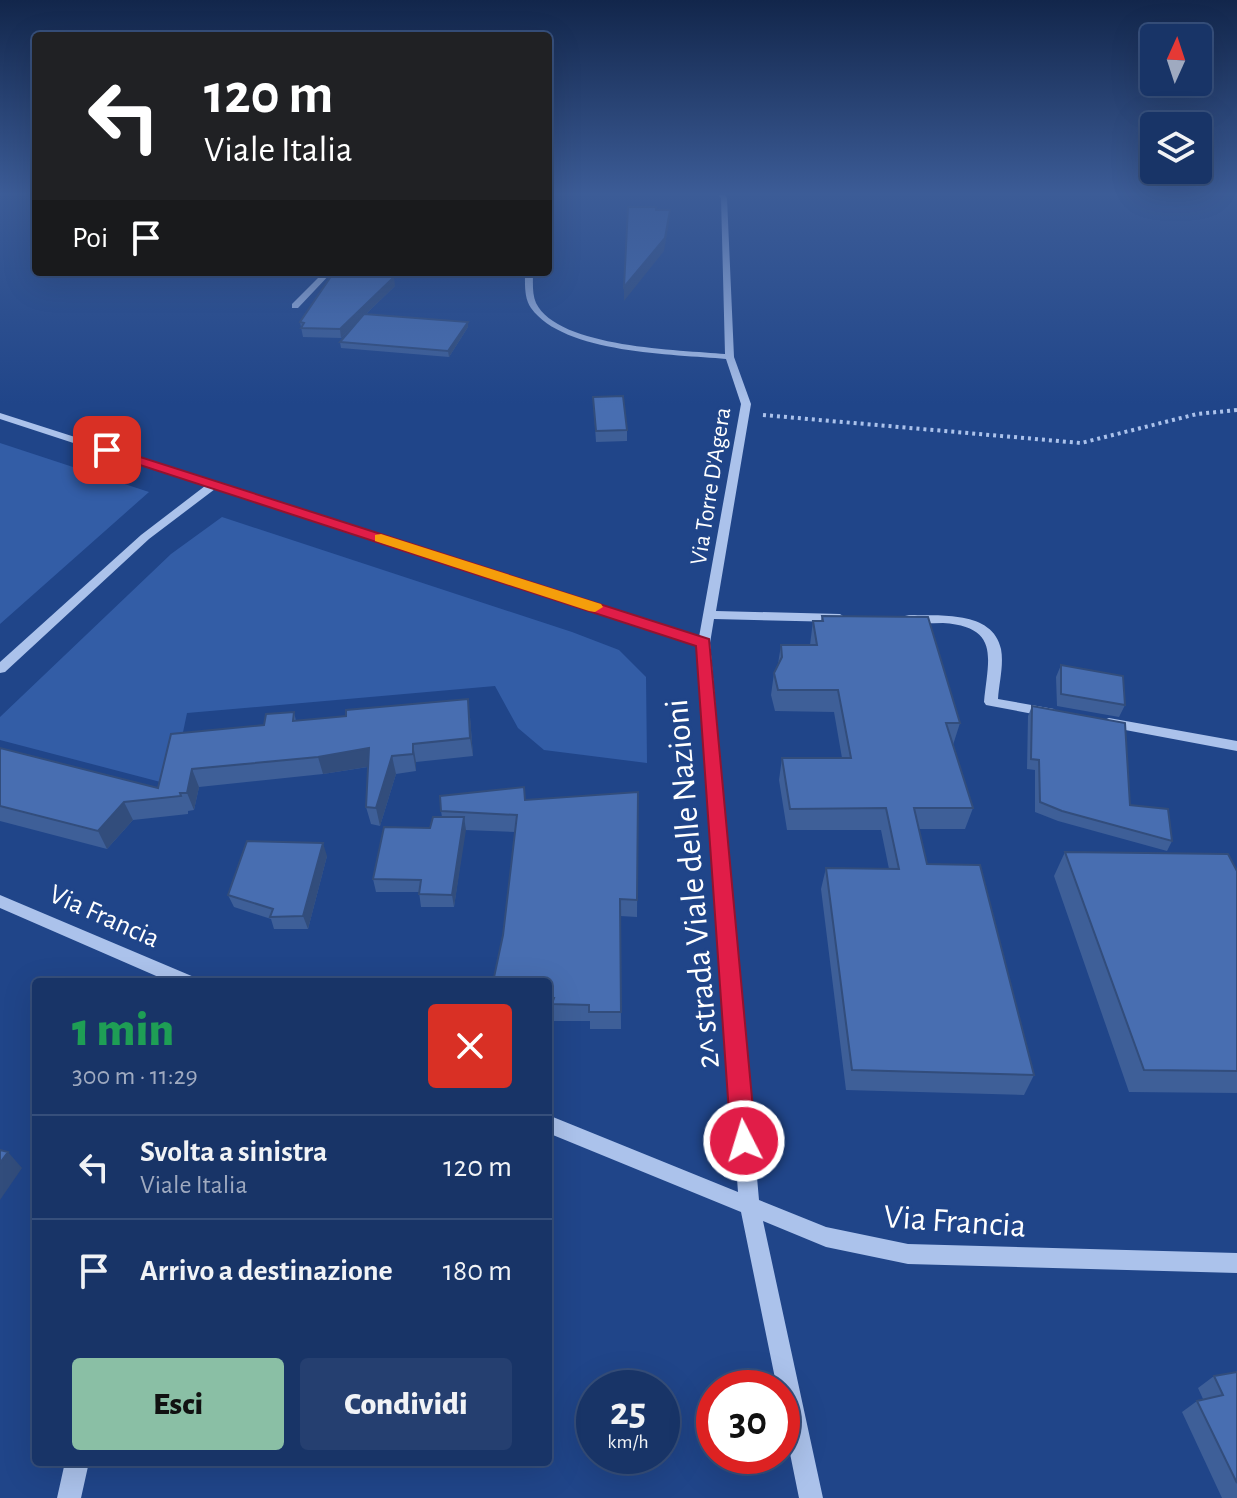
<!DOCTYPE html>
<html lang="it">
<meta charset="utf-8">
<style>
:root{--surface:#183467;--page:#253f70;--text:#f1f3f6;--muted:#9faac0;--line:#364f7b;--accent:#8abfa5}
body{margin:0;font-family:"Alegreya Sans",sans-serif;background:var(--page);color:var(--text);height:100vh;display:flex;flex-direction:column;font-size:30px;white-space:nowrap}
*{box-sizing:border-box;margin:0}
p{font-size:26px;color:var(--muted)}
.icon{flex:none;width:44px;height:44px;fill:none;stroke:currentColor;stroke-width:2;stroke-linecap:round;stroke-linejoin:round}
.map{position:relative;flex:1;overflow:hidden}
.side{position:absolute;left:32px;top:978px;width:520px;height:488px;display:flex;flex-direction:column;background:var(--surface);border-radius:8px;box-shadow:0 8px 32px #0002,0 0 0 2px var(--line)}
.side>*{flex:none}
.hud{position:absolute;left:32px;top:32px;width:520px;height:244px;border-radius:8px;box-shadow:0 8px 32px #0002,0 0 0 2px var(--line);background:#202124;color:#fff;overflow:hidden}
.needle{width:52px;rotate:3deg}
.tools{position:absolute;left:1140px;top:24px;display:grid;gap:16px}
.tools a{display:grid;place-items:center;width:72px;height:72px;border-radius:8px;background:var(--surface);box-shadow:0 8px 32px #0002,0 0 0 2px var(--line);font-size:40px}
.speed{position:absolute;left:576px;top:1370px;display:flex;gap:16px;font-size:40px;font-weight:700;text-align:center}
.speed>*{display:grid;place-content:center;width:104px;height:104px;border-radius:50%;background:var(--surface);box-shadow:0 8px 32px #0002,0 0 0 2px var(--line);line-height:1}
.speed small{font-size:20px;font-weight:400}
.speed .limit{border:12px solid #d22;background:#fff;color:#111}
.pin{position:absolute;display:grid;place-items:center;width:68px;height:68px;color:#fff;margin:-34px;border-radius:16px;box-shadow:0 4px 12px #0006}
.me{position:absolute;width:88px;margin:-44px;rotate:355deg;stroke-linejoin:round;filter:drop-shadow(0 0 6px #0008)}
.turn{display:flex;align-items:center;gap:28px;height:168px;padding:0 40px;font-size:36px}
.turn .icon{width:104px;height:104px;stroke-width:2.5}
.turn b{display:block;font-size:56px;line-height:68px}
.then{display:flex;align-items:center;height:76px;padding:0 40px;background:#0003;gap:16px;font-size:30px}
.round{display:grid;place-items:center;flex:none;width:84px;height:84px;border-radius:8px;background:var(--page)}
.headline{display:flex;align-items:center;justify-content:space-between;height:136px;padding:0 40px}
h1{font-size:48px;font-weight:800;line-height:60px;color:#1e9e55}
.cta{display:flex;gap:16px;margin-top:auto;padding:16px 40px}
.cta a{flex:1;height:92px;border-radius:8px;background:var(--accent);color:#111;font-size:32px;font-weight:800;line-height:92px;text-align:center}
.cta a+a{background:var(--page);color:var(--text)}
ul{padding:0;list-style:none}
li{display:flex;align-items:center;gap:24px;height:104px;padding:0 40px;border-top:2px solid var(--line)}
li div{flex:1}
li b{display:block;font-size:30px}
li em{font-style:normal}
.map>svg:first-child{display:block}
.green{fill:#335da6}
.lines{fill:none;stroke-linecap:round;stroke-linejoin:round}
.path{stroke:#abc2eb;stroke-width:4;stroke-dasharray:3 4;stroke-linecap:butt}
.minor{fill:#abc2eb;fill-rule:evenodd}
.wall{fill:#3e5f98}
.shaded-wall{fill:#324d7c}
.building{fill:#486eb1;stroke:#324d7c;stroke-width:2}
.route{fill:#e11d48;stroke:#92132f;stroke-width:2}
.slow{fill:#f59e0b}
.labels{text-anchor:middle;stroke-width:6;stroke-linejoin:round;paint-order:stroke}
.far-street-label{font-size:24px;fill:#fff;stroke:#204589}
.street-label{font-size:28px;fill:#fff;stroke:#204589}
.near-street-label{font-size:34px;fill:#fff;stroke:#204589}
</style>
<div class="map">
<svg width="1237" height="1498" viewBox="0 0 1237 1498">
<rect width="100%" height="100%" fill="#204589"/>
<path class="green" d="M0,443L149,492L0,624Z
M222,517L572,632L619,650L646,677L647,763L544,750L518,728L495,686L187,713L172,785L0,740V717L171,554Z"/>
<g class="lines">
<path class="path" d="M763,415L1081,443L1197,414L1237,410"/>
<path class="minor" d="M718,195H725L727,198L734,357L751,404L716,611L840,614L846,618L840,622L714,619L710,643L759,1200L826,1227L908,1244L1237,1253V1273L908,1264L826,1247L763,1221L823,1498H799L782,1414V1388H777L741,1212L548,1133V1115L738,1192L698,645L215,489L149,539L5,672L0,673V662L141,535L205,486L0,419V413L699,637L741,404L726,359C674,354 564,354 531,308C524,298 525,284 525,272H533C533,282 532,294 536,303C558,348 681,350 725,354L721,198Z
M324,272H332L298,308H292V304Z
M909,615C938,616 993,610 1001,649C1004,665 999,683 998,699L1054,709L1056,712L1054,715L1049,717L986,705L984,702C988,659 1001,627 943,623C930,623 917,624 905,622L903,619L905,616Z
M1109,718L1237,741V751L1104,726L1102,723L1104,720Z
M0,895L194,977L196,982H170L0,908Z
M65,1462H89L81,1498H57Z"/>
</g>
<path class="wall" d="M395,286L366,314L468,327L449,357L341,348L340,342L351,329L341,338L303,337L300,322Z
M593,397L627,430V441L596,442Z
M822,616L960,723L953,745L973,808L965,829H919L927,864L1034,1075L1024,1095L846,1090L821,889L826,868L889,869L881,830H787L779,780L782,758H842L834,712L775,711L771,695L774,673L778,664L781,645H810L813,621H821Z
M1061,665L1125,705L1119,717L1057,706L1056,677Z
M1032,706L1130,805L1172,841L1167,851L1058,821L1035,812V770L1027,769L1028,716Z
M294,712L296,721L470,717L473,756L416,762V771L396,774L380,826L371,824L366,807L368,767L323,774L199,787L194,810L188,811V814L133,820L107,849L0,821V748L158,788L264,725Z
M638,792L637,917L620,916L621,1029H590V1021H553V1015H548V982L503,935L515,832L465,830L454,907H421L419,892H376L373,879L442,817L441,811L525,800Z
M1065,852L1237,871V1093L1129,1092L1054,876Z
M327,856L308,929H274L271,919L234,907L228,895Z
M1237,1372V1498H1222L1182,1412L1197,1401L1203,1399L1198,1388L1214,1376Z"/>
<path class="shaded-wall" d="M670,210L669,223L664,251L624,301V287Z
M394,277L395,286L341,338L340,329Z
M468,322V327L449,357L448,351Z
M468,699L470,717L473,756L470,738Z
M413,744L416,762V771L413,754Z
M369,748L373,766L323,774L318,757Z
M392,756L396,774L380,826L376,808Z
M192,769L199,787L194,810L187,793Z
M124,802L133,820L107,849L98,831Z
M464,817L466,830L454,907L452,895Z
M323,843L327,856L308,929L303,916Z
M8,1152L22,1168L0,1200V1163Z"/>
<path class="building" d="M628,207H656V210H670L665,238L624,287Z
M334,272L394,277L340,329L301,328L304,323L300,322Z
M364,314L468,322L448,351L340,342Z
M623,396L627,430L596,431L593,397Z
M822,616L928,617L960,723H946L973,808H914L927,864L980,865L1034,1075L852,1070L826,868L899,869L886,808L790,809L782,758H851L838,690H778L774,673L782,657L781,645H817L813,621H823Z
M1061,665L1123,676L1125,705L1061,694Z
M468,699L470,738L413,744V754L392,756L376,808L366,807L369,748L318,757L192,769L187,793H180L181,796L124,802L98,831L0,806V748L158,788L171,734L264,725L266,714L294,712L293,721L346,716V710Z
M1032,706L1125,723L1130,805L1168,809L1172,841L1062,811L1040,802L1039,760L1031,759Z
M524,787L525,800L638,792L637,900L620,899L621,1012H589V1005L552,1004L554,998H548V982H493L503,935L517,815L441,811L440,796Z
M433,817H464L452,895L419,894L421,880L373,879L384,827L430,828Z
M247,841L323,843L303,916L270,917L273,909L228,895Z
M1065,852L1228,854L1237,871V1071L1144,1070Z
M0,1150L8,1152L0,1163Z
M1237,1372V1483L1197,1401L1223,1395L1214,1376Z"/>
<linearGradient id="sky" x2="0" y2="1"><stop stop-color="#12264b"/><stop offset="0.48" stop-color="#3c5c97"/><stop offset="1" stop-color="#3c5c97" stop-opacity="0"/></linearGradient>
<rect width="1237" height="404" fill="url(#sky)"/>
<path class="route" d="M103,448H112L709,639L756,1141L753,1149L744,1153L735,1149L731,1141L696,646L103,453Z"/>
<path class="slow" d="M381,534L601,604L603,607L595,612L589,611L375,541V535Z"/>
<g class="labels">
<g class="far-street-label">
<text transform="translate(710 486) rotate(-81)" y="8">Via Torre D'Agera</text>
</g>
<g class="street-label">
<text transform="translate(105 915) rotate(24)" y="10">Via Francia</text>
</g>
<g class="near-street-label">
<text transform="translate(691 884) rotate(-95)" y="12">2^ strada Viale delle Nazioni</text>
<text transform="translate(955 1220) rotate(4)" y="12">Via Francia</text>
</g>
</g>
</svg>
<div class="tools">
<a><svg class="needle" viewBox="-14 -14 28 28"><path d="M0-13l5 13h-10z" fill="#e53935"/><path d="M0 13l5-13h-10z" fill="#9faac0"/></svg></a>
<a><svg class="icon" aria-label="layers" viewBox="0 0 24 24"><path d="M12 4l9 5-9 5-9-5zM3 14l9 5 9-5"/></svg></a>
</div>
<div class="speed"><div>25<small>km/h</small></div><div class="limit">30</div></div>
<div class="pin" style="left:107px;top:450px;background:#d93025"><svg class="icon" aria-label="arrive" viewBox="0 0 24 24"><path d="M6 21V4h12l-3 4 3 4H6"/></svg></div>
<svg class="me" style="left:744px;top:1141px" viewBox="-20 -20 40 40"><circle r="17" fill="#e11d48" stroke="#fff" stroke-width="3"/><path d="M0-11L8 9 0 5-8 9z" fill="#fff"/></svg>
<div class="hud">
<div class="turn"><svg class="icon" aria-label="left" viewBox="0 0 24 24"><path d="M17 20v-9H6M10 6l-5 5 5 5"/></svg><div><b>120 m</b>Viale Italia</div></div>
<div class="then">Poi<svg class="icon" aria-label="arrive" viewBox="0 0 24 24"><path d="M6 21V4h12l-3 4 3 4H6"/></svg></div>
</div>
<section class="side">
<div class="headline"><div><h1>1 min</h1><p>300 m · 11:29</p></div><a class="round" style="background:#d93025;color:#fff"><svg class="icon" aria-label="close" viewBox="0 0 24 24"><path d="M6 6l12 12M18 6L6 18"/></svg></a></div>
<ul>
<li><svg class="icon" aria-label="left" viewBox="0 0 24 24"><path d="M17 20v-9H6M10 6l-5 5 5 5"/></svg><div><b>Svolta a sinistra</b><p>Viale Italia</p></div><em>120 m</em></li>
<li><svg class="icon" aria-label="arrive" viewBox="0 0 24 24"><path d="M6 21V4h12l-3 4 3 4H6"/></svg><div><b>Arrivo a destinazione</b></div><em>180 m</em></li>
</ul>
<div class="cta"><a>Esci</a><a>Condividi</a></div>
</section>
</div>
